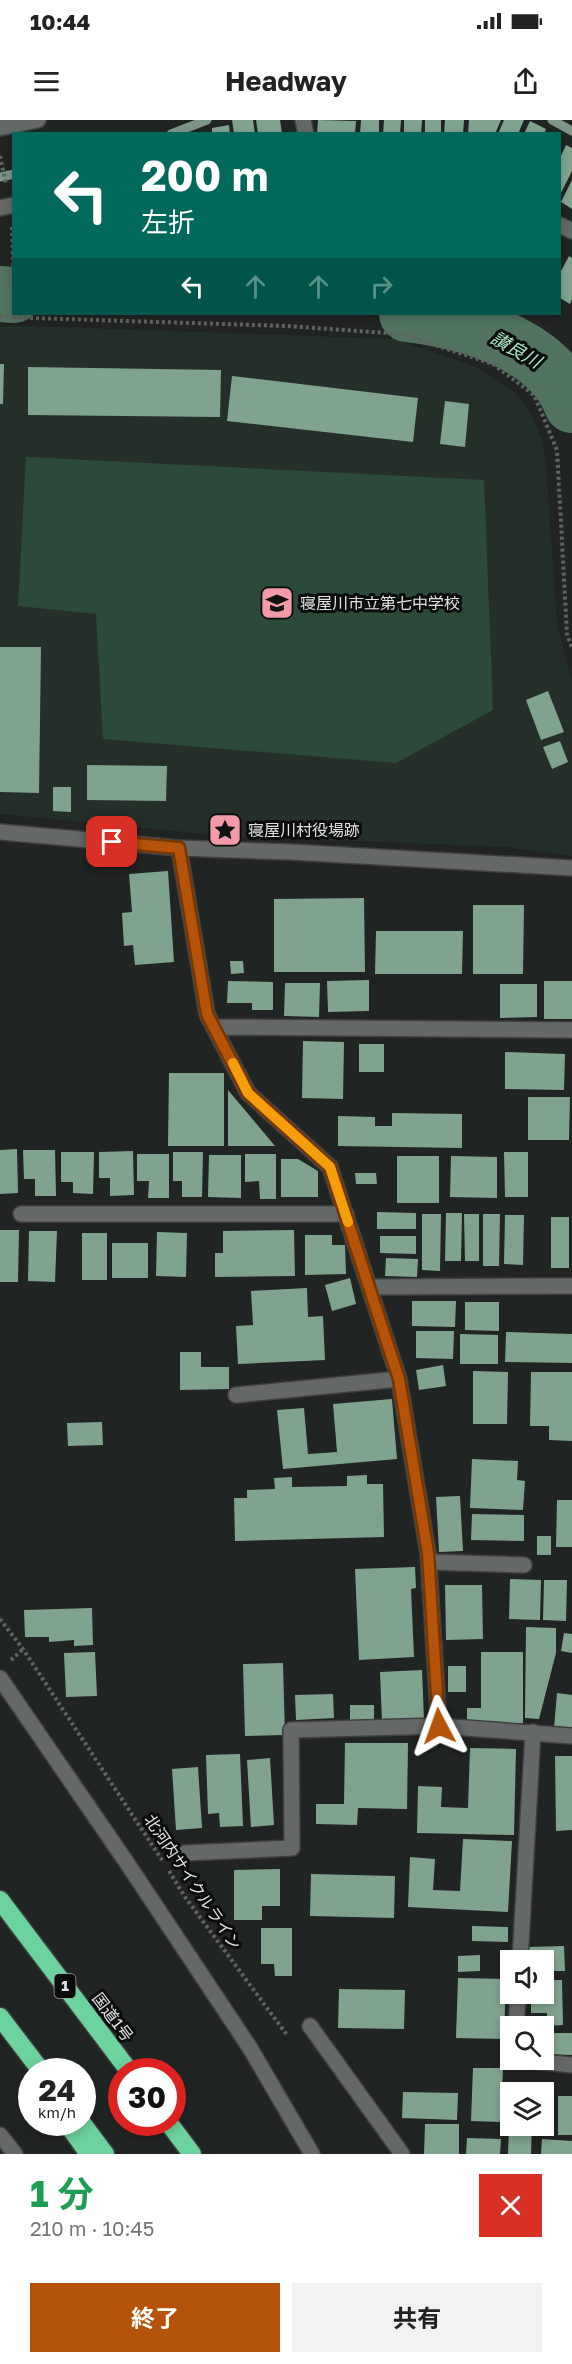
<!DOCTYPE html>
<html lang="ja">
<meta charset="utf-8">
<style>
:root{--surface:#fff;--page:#f2f2f2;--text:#222;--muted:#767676;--accent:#b45309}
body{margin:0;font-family:"Golos Text","Noto Sans JP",sans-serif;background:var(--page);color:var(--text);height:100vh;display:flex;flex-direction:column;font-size:22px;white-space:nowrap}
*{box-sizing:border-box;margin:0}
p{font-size:20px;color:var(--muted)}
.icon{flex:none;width:33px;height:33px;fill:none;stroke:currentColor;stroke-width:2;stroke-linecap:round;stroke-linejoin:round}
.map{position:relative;height:2034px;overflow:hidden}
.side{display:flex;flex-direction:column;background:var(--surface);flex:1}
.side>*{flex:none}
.hud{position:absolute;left:12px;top:12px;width:549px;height:183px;border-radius:0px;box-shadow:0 3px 9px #0003;background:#00695c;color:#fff;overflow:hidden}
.buttons{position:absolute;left:500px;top:1830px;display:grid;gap:12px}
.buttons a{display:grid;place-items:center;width:54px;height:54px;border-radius:0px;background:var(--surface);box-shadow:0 3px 9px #0003;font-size:30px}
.speed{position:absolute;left:18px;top:1938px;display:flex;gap:12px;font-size:30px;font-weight:700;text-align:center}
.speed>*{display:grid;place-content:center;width:78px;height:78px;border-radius:50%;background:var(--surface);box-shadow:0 3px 9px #0003;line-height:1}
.speed small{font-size:15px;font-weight:400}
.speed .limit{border:9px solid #d22;background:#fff;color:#111}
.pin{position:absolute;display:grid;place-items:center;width:51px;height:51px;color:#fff;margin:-26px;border-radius:12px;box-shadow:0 3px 9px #0006}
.me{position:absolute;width:66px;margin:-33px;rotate:356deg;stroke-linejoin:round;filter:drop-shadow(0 0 4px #0008)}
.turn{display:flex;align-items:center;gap:21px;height:126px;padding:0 30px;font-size:27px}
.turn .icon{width:78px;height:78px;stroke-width:2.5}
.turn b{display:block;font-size:42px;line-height:51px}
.lanes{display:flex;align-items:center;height:57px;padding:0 30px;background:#0003;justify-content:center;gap:30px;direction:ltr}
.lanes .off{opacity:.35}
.round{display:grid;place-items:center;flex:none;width:63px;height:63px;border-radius:0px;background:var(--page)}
.overview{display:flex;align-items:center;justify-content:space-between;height:102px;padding:0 30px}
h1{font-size:36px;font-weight:700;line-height:45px;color:#1e9e55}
.primary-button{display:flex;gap:12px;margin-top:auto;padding:12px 30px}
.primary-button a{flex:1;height:69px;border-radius:0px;background:var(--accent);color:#fff;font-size:24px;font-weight:700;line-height:69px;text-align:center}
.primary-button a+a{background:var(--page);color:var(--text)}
.status{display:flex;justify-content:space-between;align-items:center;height:42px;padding:0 30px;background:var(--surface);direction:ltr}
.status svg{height:16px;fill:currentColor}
header{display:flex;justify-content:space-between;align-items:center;height:78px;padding:0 30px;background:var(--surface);font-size:27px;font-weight:700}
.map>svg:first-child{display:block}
.built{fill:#252f29}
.green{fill:#2c4a3a}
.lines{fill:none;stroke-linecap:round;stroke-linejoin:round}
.stream{stroke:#7c9587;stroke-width:9}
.river{stroke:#517360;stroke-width:56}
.building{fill:#80a38f}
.minor-casing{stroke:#3e403f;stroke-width:18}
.highway-casing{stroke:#3e403f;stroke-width:21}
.path{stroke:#5f6361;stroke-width:4;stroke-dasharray:3 3;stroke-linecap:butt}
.minor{stroke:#646866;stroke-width:15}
.highway{stroke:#6cd29e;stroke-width:18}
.route-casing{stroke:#753606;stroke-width:15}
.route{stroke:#b45309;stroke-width:10}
.slow{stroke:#f59e0b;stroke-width:10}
.labels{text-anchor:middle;stroke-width:6;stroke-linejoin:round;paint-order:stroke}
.shield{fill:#0b0d0c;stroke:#a1a3a2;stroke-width:1.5}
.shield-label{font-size:15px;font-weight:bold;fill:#e1e3e2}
.poi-label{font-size:16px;fill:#e1e3e2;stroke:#0b0d0c;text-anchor:start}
.street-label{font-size:16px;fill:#e1e3e2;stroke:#0b0d0c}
.water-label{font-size:18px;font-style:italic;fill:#aceac7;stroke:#0b0d0c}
</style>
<div class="status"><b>10:44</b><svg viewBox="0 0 49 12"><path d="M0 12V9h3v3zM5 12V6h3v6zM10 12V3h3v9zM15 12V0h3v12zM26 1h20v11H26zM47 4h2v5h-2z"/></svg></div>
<header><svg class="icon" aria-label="menu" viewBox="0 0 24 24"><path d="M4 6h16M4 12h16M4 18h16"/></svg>Headway<svg class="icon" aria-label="share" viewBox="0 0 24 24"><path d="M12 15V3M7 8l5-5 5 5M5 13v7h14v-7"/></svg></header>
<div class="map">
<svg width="572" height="2034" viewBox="0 0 572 2034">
<rect width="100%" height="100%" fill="#202422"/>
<path class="built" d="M30,206L394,219L474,246L493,257L516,274L531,294L541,317L546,342L557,503L572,562V736L506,727L226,716L0,694V207Z"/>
<path class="green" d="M26,337L484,360L493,590L396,643L103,619L96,494L18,486Z"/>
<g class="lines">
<path class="stream" d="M552,0L572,11
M171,14L207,0
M0,57L14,54"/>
<path class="river" d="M0,174L14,175
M407,194C465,201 549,223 572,285"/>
</g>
<path class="building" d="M232,0H253L255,14H234Z
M256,0H280L282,14H258Z
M318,0L356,1L355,14H317Z
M361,0H379V14H360Z
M384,0H401L400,14H383Z
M404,0H422L421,14H404Z
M425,0H441V14H425Z
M445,0H464L463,14H444Z
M469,0H501L495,14H468Z
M504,0H524L518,14H498Z
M530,1L546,9L544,14H524Z
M229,5L230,14H212V8Z
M566,25L572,28V51L561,73L560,72V38Z
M572,60V89L561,82Z
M569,136L572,138V179L570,184L560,178V153Z
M0,244H4L3,284H0Z
M28,247L221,250L220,297L28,295Z
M232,256L418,278L413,322L227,301Z
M445,281L469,284L465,327L440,324Z
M0,527H41L39,673L0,672Z
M548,571L564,612L541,620L526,580Z
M560,621L568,642L552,649L543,627Z
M87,645L167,646L166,681L87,680Z
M53,667H71V692L53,691Z
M168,751L174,842L135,845L133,825L124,826L122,793L132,792L129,754Z
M364,778L365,852H274V779Z
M473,785H524L523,854H473Z
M376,811H463L462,854H375Z
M230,841H243L244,853L231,854Z
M369,860V891L328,892L327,861Z
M228,861L273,862V890H252V883H227Z
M544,861H572V899H544Z
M285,863H320L319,897L284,896Z
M500,864H537V897L500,898Z
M303,921L344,922L343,979L302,978Z
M359,924H384V952H359Z
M505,932L565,934L564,970L505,969Z
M169,953H224V1026H168Z
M228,970L275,1026H228Z
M528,977H570L569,1020H528Z
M392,993L462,994V1028L338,1026V996L375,997V1006H392Z
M17,1029L18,1073L0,1074V1030Z
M23,1030H55L56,1076H35V1059H24Z
M133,1031L134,1075L110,1076V1058H99V1032Z
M61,1032H94L93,1074L73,1073V1062H61Z
M173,1032H203L202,1077H182V1061H173Z
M504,1032H528V1077H505Z
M137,1034H169V1078H148L149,1061H137Z
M245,1034H276V1079H260L259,1061L245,1062Z
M209,1035H241V1078L208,1077Z
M397,1036H439V1083H397Z
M451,1036L497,1037V1078L450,1077Z
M281,1039H298L318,1051V1077H281Z
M355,1053H376L377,1064H356Z
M377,1092L416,1093V1109H377Z
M446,1093H462L461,1141H445Z
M422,1094H441L440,1151L422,1150Z
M464,1094H479V1141H465Z
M483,1094H500L499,1146H483Z
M505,1095H524L523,1145L504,1144Z
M551,1097H569V1148H551Z
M0,1110H19L18,1162H0Z
M294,1110L295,1156L215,1157V1133H223V1111Z
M29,1111H57L55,1162L28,1161Z
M157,1112L187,1113L186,1157L156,1156Z
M82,1113H107V1160H82Z
M305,1115H332V1125H345L346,1154L305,1155Z
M380,1116H416V1134L380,1133Z
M112,1123H148V1158H112Z
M386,1138L418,1139L417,1157L385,1156Z
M350,1158L356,1184L332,1191L325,1165Z
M307,1168L308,1197L323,1196L325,1240L238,1244L236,1206L253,1205L251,1171Z
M412,1181H456L455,1207L412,1206Z
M465,1182H499V1211L465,1210Z
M416,1211H454L453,1239L416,1238Z
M506,1212L572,1214V1243L505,1242Z
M460,1214L498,1215V1244H460Z
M180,1232H201V1247H229V1269L180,1270Z
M443,1245L446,1266L419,1270L416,1250Z
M473,1251L508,1252L507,1304H473Z
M531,1252H572V1321L549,1320V1306H530Z
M392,1279L397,1339L283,1349L277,1290L304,1288L308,1334L337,1332L333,1284Z
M102,1302L103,1325L68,1326L67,1303Z
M472,1339L518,1341L517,1360L525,1361L523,1390L470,1388Z
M367,1355V1364H383L384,1417L235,1421L234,1378H247V1370L275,1369L274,1358L292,1357V1367L347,1366V1356Z
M460,1376L463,1431L439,1432L436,1377Z
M557,1380H572V1427H556Z
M472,1394L524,1395V1421L471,1420Z
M537,1416H551V1435H537Z
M415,1447L416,1468L411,1469L414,1537L359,1540L355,1449Z
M510,1459L541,1460L540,1500L509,1499Z
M544,1460H567L566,1501L543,1500Z
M445,1465H482L483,1519L446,1520Z
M92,1488L93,1525L74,1526V1520L49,1522V1517H25L24,1490Z
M526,1507L556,1508V1533L539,1599L525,1598Z
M564,1513L572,1514V1533L561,1531Z
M95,1532L97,1576L66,1577L64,1533Z
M481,1532H523V1603H467V1588H481Z
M283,1543L285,1615L245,1616L243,1544Z
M448,1546H466V1572H448Z
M422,1550L424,1599L382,1601L380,1552Z
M557,1573L572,1575V1610L554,1608Z
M333,1574L334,1598L296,1600L295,1575Z
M350,1585H374V1605L350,1604Z
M345,1623H408L407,1689L358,1688L357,1705L316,1704V1684H344Z
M470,1628L516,1629L514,1715L417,1713L418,1666L442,1667L441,1687L468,1688Z
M240,1634L243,1706L220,1707L219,1693L208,1694L206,1635Z
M555,1636H572V1710L556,1711Z
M270,1638L274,1705L251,1707L247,1640Z
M198,1647L202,1708L176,1710L172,1649Z
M463,1719L512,1721L508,1792L408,1787L410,1737L435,1739L433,1770L460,1771Z
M280,1749V1786H262V1800H234V1750Z
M311,1754L395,1756L394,1798L310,1796Z
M472,1806L508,1807V1822L472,1821Z
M261,1808H292V1856H275L274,1844H261Z
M564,1826L565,1851H543V1840H529V1827Z
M480,1835V1851L458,1852V1836Z
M458,1858L506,1859L504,1919L456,1918Z
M543,1860H562L563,1905L547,1906V1893H531V1874H543Z
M339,1869L405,1870L404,1909L338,1908Z
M543,1913H572V1935L543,1934Z
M473,1948H503L501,2002L471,2001Z
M403,1972L458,1973L457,2000L402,1998Z
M558,1976H572V2015H558Z
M425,2004H459V2034H424Z
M509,2006H532L531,2034H508Z
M467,2018L501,2019L500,2034H466Z
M542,2019L572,2021V2034H541Z"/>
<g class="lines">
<g class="minor-casing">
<path id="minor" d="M303,0L306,14
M0,8L38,0
M0,88L14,85
M560,105L572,111
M0,712L179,728L291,732L572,748
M179,728L207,894L248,973L330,1047L399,1259L428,1433L439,1606L291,1610L292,1728L185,1733
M214,907L572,910
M21,1094H346
M369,1167L572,1166
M236,1275L399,1259
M429,1442L524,1445
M0,1558L127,1743L250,1928L312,2034
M439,1606L572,1616
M520,1840L533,1612
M310,1906L402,2034
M516,1906L518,1874
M523,1940L572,1945
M0,2015L15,2034"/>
</g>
<g class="highway-casing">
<path id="highway" d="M0,1780L130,1952
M0,1897L42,1952
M66,2002L89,2034
M81,2002L105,2034
M168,2002L192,2034"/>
</g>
<path class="path" d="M0,36L6,64
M12,107L14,167
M15,194V205
M0,197L287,206L401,214L493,244L534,275L557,330L567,514L572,528
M0,1499L23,1529L162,1740
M11,1540L23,1529
M169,1751L185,1777L287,1915"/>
<use href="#minor" class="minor"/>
<use href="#highway" class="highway"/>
</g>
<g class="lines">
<g class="route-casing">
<path id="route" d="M112,722L179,728L207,894L248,973L330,1047L399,1259L428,1433L439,1606"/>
</g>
<use href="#route" class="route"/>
<path class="slow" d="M233,943L248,973L330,1047L348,1102"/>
</g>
<defs>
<g id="school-square" transform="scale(1.725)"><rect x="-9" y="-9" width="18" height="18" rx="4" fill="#f39aa8" stroke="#0b0d0c"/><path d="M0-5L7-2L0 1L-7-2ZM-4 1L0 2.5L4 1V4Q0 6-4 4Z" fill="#111"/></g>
<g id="sight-square" transform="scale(1.725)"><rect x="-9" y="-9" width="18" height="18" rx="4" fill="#f39aa8" stroke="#0b0d0c"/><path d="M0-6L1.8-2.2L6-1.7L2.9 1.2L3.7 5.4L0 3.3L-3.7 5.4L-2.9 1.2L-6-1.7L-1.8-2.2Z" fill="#111"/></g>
</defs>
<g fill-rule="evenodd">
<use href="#school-square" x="277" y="483"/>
<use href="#sight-square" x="225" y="710"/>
</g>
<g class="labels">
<rect class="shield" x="54.5" y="1854" width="21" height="24" rx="4.5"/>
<g class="shield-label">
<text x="65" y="1871">1</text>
</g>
<g class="poi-label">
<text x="300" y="489">寝屋川市立第七中学校</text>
<text x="248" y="716">寝屋川村役場跡</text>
</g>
<g class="street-label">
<text transform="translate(193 1762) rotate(56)" y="6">北河内サイクルライン</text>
<text transform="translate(113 1897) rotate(53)" y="6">国道1号</text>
</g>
<g class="water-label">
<text transform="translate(516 230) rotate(30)" y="6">讃良川</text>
</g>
</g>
</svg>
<div class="buttons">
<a><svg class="icon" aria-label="sound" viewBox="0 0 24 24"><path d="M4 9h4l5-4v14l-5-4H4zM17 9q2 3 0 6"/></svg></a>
<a><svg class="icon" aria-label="search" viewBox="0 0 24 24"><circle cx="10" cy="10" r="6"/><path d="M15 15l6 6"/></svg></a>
<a><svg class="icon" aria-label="layers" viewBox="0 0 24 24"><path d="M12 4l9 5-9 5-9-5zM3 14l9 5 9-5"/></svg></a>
</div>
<div class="speed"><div>24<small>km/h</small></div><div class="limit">30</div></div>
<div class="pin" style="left:112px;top:722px;background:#d93025"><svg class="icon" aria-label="arrive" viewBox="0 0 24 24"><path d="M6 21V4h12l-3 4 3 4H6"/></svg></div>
<svg class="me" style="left:439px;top:1606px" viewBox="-20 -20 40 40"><path d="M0-17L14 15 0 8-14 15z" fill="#b45309" stroke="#fff" stroke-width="4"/></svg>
<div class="hud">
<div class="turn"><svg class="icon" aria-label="left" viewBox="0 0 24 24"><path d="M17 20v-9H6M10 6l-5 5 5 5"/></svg><div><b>200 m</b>左折</div></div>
<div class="lanes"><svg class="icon" aria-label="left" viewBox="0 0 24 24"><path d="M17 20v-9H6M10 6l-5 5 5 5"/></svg><svg class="icon off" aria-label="ahead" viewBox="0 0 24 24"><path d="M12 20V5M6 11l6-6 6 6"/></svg><svg class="icon off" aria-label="ahead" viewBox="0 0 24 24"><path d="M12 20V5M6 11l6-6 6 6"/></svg><svg class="icon off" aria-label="right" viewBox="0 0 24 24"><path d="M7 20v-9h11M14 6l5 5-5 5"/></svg></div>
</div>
</div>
<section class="side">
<div class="overview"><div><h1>1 分</h1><p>210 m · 10:45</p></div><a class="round" style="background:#d93025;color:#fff"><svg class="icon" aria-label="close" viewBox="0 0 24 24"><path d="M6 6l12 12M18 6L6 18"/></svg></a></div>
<div class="primary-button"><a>終了</a><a>共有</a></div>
</section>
